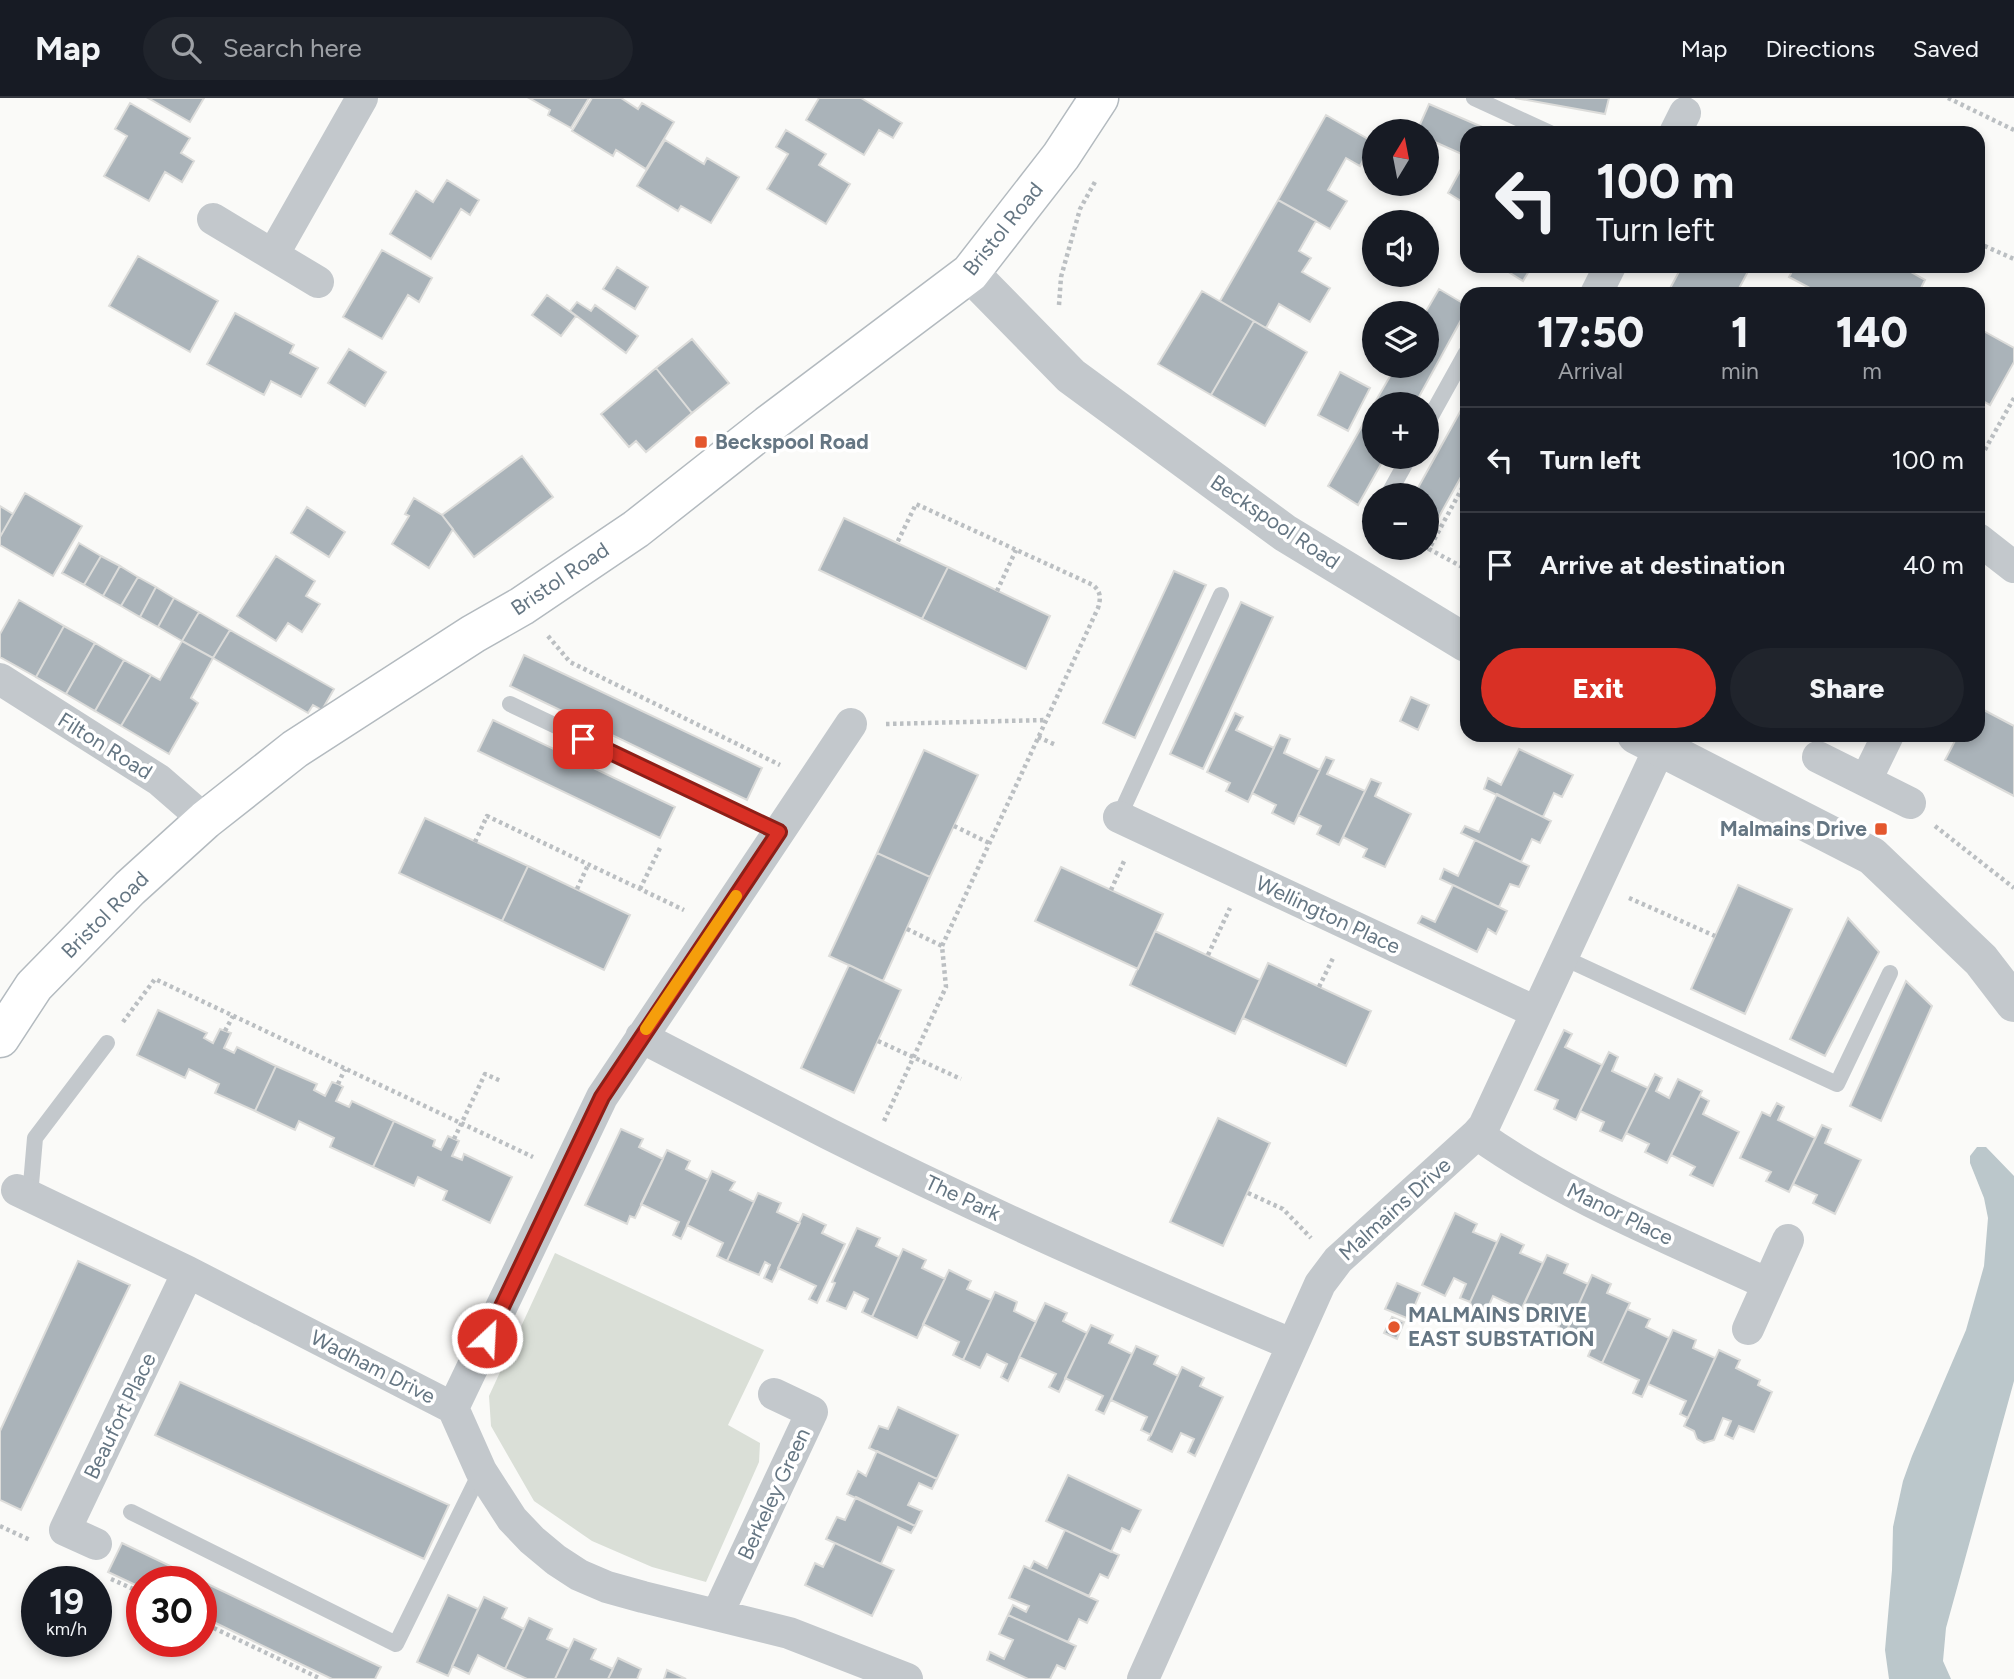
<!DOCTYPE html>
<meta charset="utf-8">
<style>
:root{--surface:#171b24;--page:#20242c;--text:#f1f3f6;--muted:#9ea1a6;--line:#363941;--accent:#d93025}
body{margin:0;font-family:Figtree,sans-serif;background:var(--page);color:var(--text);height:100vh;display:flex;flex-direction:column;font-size:26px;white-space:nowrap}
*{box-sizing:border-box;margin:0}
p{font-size:23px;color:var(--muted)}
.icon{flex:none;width:38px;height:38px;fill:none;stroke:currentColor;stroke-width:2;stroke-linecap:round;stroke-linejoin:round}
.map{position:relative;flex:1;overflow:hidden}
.panel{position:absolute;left:1460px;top:189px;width:525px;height:455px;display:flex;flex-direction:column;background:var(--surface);border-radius:21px;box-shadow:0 4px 10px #0003}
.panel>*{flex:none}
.top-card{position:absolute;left:1460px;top:28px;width:525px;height:147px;border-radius:21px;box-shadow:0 4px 10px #0003;background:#171b24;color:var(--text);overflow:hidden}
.needle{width:46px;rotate:10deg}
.controls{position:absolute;left:1362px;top:21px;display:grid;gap:14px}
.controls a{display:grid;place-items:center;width:77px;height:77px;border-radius:50%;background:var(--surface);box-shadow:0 4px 10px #0003;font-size:35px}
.speed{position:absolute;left:21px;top:1468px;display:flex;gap:14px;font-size:35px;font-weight:700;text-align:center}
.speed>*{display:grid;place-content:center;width:91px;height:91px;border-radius:50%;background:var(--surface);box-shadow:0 4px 10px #0003;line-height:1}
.speed small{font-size:18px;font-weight:400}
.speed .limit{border:10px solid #d22;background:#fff;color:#111}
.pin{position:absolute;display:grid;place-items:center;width:60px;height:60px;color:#fff;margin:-30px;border-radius:14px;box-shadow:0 4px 10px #0006}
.me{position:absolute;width:77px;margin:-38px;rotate:25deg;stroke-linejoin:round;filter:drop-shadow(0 0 5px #0008)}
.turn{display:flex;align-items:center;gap:24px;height:147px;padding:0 21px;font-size:32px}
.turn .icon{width:91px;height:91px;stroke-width:2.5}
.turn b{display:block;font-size:49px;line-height:60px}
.eta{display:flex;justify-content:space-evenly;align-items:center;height:119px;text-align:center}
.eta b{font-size:42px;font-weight:800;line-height:49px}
.cta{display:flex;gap:14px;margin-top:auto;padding:14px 21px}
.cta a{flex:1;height:80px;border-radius:42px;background:var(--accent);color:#fff;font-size:28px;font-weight:800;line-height:80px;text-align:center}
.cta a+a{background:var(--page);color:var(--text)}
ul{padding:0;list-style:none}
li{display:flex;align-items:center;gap:21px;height:105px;padding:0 21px;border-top:2px solid var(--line)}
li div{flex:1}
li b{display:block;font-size:26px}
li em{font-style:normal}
header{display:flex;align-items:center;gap:42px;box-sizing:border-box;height:98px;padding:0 35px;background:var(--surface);border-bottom:2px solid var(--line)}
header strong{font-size:33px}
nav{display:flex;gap:38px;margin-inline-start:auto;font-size:24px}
.search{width:490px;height:63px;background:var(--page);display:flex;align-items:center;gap:18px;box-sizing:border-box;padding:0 24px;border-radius:38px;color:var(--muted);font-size:26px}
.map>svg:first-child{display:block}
.green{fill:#dadfd7}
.water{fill:#bbc7cb}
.building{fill:#aab3b9;stroke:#dcdcda;stroke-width:2}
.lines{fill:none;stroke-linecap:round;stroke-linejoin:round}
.secondary-casing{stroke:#b3babf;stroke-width:41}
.path{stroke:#bbbfc2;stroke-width:4.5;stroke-dasharray:3.5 3.5;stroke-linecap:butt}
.service{stroke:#c3c8cc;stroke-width:16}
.minor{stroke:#c3c8cc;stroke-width:32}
.tertiary{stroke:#c3c8cc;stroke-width:38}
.secondary{stroke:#fff;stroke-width:38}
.route-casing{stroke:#8d1f18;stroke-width:18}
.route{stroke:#d93025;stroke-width:12}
.slow{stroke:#f59e0b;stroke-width:12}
.poi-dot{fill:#e4572e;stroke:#fff;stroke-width:2.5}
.labels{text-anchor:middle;stroke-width:7;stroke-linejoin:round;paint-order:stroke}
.street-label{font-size:21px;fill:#657683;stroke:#fff}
.poi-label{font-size:21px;font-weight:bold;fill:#657683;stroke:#fff;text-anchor:start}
</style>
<header>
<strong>Map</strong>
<div class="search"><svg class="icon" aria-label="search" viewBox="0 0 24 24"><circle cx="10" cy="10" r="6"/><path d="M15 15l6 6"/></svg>Search here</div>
<nav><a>Map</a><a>Directions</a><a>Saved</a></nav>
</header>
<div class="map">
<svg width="2014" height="1581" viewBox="0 0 2014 1581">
<rect width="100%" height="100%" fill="#fafaf8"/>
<path class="green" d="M555,1155L764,1252L728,1327L760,1345L759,1364L706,1484L652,1469L592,1443L534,1403L491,1328L489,1298Z"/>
<path class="water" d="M1977,1049H1986L2014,1078V1283L1946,1530L1943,1563L1951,1581H1889L1885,1552L1892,1472L1893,1429L1903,1383L1912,1358L1966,1232L1984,1168L1988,1120L1984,1100L1970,1065V1058Z"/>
<path class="building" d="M148,0H204L190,24Z
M529,0H589L571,30L548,17L550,12Z
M592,0H621L638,11L642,5L674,24L646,71L616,52L613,58L572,33Z
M819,0H861L902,25L893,40L879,32L864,57L806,22Z
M1515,0H1609L1605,16Z
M130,5L190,40L181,55L194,63L182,84L165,74L149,103L104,78L127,38L115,31Z
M1429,6L1496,35H1466V58L1426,40V33H1417Z
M1326,17L1373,44L1360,68L1346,60L1328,92L1347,103L1330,131L1278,102Z
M786,32L826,56L819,67L850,86L826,126L767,91L788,56L776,49Z
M665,42L704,66L707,60L739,79L711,125L681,108L678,113L637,88Z
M1466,62V106L1448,95Z
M447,82L479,102L470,117L461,111L431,161L390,136L416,93L433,104Z
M1278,102L1316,123L1299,153L1311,160L1302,174L1330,190L1310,224L1279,206L1266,230L1220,203Z
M382,152L432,180L419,204L408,197L382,241L343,219Z
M138,158L218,203L190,254L109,208Z
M1503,168H1532L1523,183L1502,170Z
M1682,168H1751L1736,196H1667Z
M1795,168H1900L1925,182L1918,196H1821L1789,179Z
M617,169L648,189L635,211L603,191Z
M1439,191L1466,207V213L1415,306H1374L1396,268H1426L1425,215Z
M1202,193L1254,223L1211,297L1158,266Z
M547,197L576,218L561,238L532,217Z
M577,204L591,213L595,207L638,238L626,255L570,213Z
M235,215L294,247L290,255L318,270L301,299L271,283L264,297L207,266Z
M1254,223L1307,254L1265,328L1211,297Z
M1978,230L2014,250V264L1990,307L1978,300Z
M692,241L729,285L692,315L656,270Z
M349,251L386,274L365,308L328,285Z
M656,270L692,315L646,354L636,343L629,349L601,316Z
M1340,274L1370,290L1348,333L1318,317Z
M1466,303V370L1426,442V397H1414Z
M1374,307V359H1385L1358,407L1328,388Z
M522,358L553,399L474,459L442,417Z
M25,395L82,428L53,478L0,447V439Z
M414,400L442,417L453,431L429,470L392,446L409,418L405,416Z
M0,408L13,416L0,439Z
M307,409L345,434L329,459L291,435Z
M844,420L948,469L922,521L819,472Z
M79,445L101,458L84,487L62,475Z
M101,458L120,468L103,498L84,487Z
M276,458L315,483L306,498L320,506L302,534L288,525L276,543L237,518Z
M120,468L138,479L121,508L103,498Z
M948,469L1050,518L1026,571L922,521Z
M1174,473L1206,487L1135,640L1103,625Z
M138,479L156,489L140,519L121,508Z
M156,489L174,500L158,529L140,519Z
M174,500L199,514L182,543L158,529Z
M19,502L64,528L36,579L0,559V536Z
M1241,504L1273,519L1203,671L1170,656Z
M199,514L230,532L213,560L182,543Z
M64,528L95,545L66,596L36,579Z
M230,532L334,591L322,612L313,607L308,615L213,560Z
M182,543L213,560L191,600L198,605L169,656L121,628L151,577L160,582Z
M95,545L124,562L95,613L66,596Z
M524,557L762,670L747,702L510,588Z
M124,562L151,577L121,628L95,613Z
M1411,599L1429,607L1418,632L1400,623Z
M1978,609L2014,628V698L1945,662L1958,637H1978Z
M1235,615L1243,619L1236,632L1274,650L1248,704L1226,693L1230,685L1207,674Z
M493,622L675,709L660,740L478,653Z
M1280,637L1290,641L1284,655L1320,672L1294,726L1272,715L1276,707L1252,695Z
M1519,651L1573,677L1562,699L1554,695L1543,719L1484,691L1488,680L1501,687Z
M924,652L978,677L930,779L877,755Z
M1326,659L1334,662L1327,676L1365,693L1339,747L1317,736L1321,728L1298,717Z
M1371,681L1381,685L1375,698L1411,716L1385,769L1363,759L1367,751L1343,739Z
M1497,696L1551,723L1540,745L1532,741L1521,764L1461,735L1465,728L1479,734Z
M425,720L528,768L502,823L399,775Z
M1475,742L1529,768L1519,789L1510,786L1499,809L1440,781L1444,771L1458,778Z
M877,755L930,779L883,883L829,858Z
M528,768L630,817L604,872L502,823Z
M1061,769L1163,816L1138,871L1035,823Z
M1453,787L1507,813L1496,836L1488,831L1477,854L1418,825L1422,818L1435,824Z
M1738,787L1792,811L1745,916L1691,891Z
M1848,820L1879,854L1825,958L1790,941Z
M1155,833L1260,882L1235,936L1130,887Z
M1268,865L1371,913L1346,968L1243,920Z
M849,867L901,892L854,995L801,970Z
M1906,883L1932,908L1881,1023L1850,1008Z
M158,912L207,935L204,940L213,945L220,931L231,935L224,950L234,955L237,949L276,968L255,1013L215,995L219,986L189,971L185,980L137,957Z
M1564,932L1572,936L1565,949L1602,967L1576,1022L1554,1011L1558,1002L1535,992Z
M1609,954L1618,959L1612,973L1648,990L1622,1043L1600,1033L1604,1024L1580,1013Z
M276,968L317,986L314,992L325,998L332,984L338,986L343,989L336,1003L349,1009L352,1003L394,1023L373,1069L330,1049L334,1040L299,1023L295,1032L255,1013Z
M1655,976L1662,980L1656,993L1669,1000L1678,981L1702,993L1667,1065L1645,1054L1649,1046L1626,1035Z
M1700,998L1709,1003L1703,1016L1739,1034L1713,1088L1690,1077L1695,1069L1671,1057Z
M1777,1005L1784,1009L1778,1022L1815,1040L1789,1094L1766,1083L1771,1074L1740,1060L1762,1014L1770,1018Z
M1218,1020L1270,1045L1223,1148L1170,1124Z
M394,1023L435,1042L433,1048L441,1052L448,1038L459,1043L452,1058L462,1062L464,1056L512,1079L490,1125L443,1102L447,1093L418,1079L414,1088L373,1069Z
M1822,1027L1831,1031L1825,1045L1861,1062L1835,1116L1813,1105L1817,1097L1793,1086Z
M621,1031L643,1041L639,1049L663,1061L635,1120L630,1118L627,1126L585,1107Z
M667,1052L690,1063L686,1071L708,1082L681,1141L673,1137L679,1124L641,1106Z
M712,1073L735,1084L730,1092L754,1104L727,1163L717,1158L723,1145L687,1127Z
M758,1095L781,1105L777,1114L800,1125L772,1184L764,1180L770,1167L765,1164L759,1177L727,1163Z
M1455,1115L1477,1126L1473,1134L1497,1144L1470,1204L1460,1200L1466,1186L1454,1180L1445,1198L1422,1187Z
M803,1116L826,1127L822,1135L845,1146L817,1205L809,1201L816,1188L778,1170Z
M857,1130L880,1140L876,1148L899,1159L872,1219L862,1214L868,1201L854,1194L846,1211L827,1203L835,1185L832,1184Z
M1501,1136L1524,1147L1520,1155L1543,1165L1515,1225L1507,1221L1514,1208L1493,1198L1487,1212L1479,1215L1473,1212L1470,1204Z
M903,1151L926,1162L922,1170L945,1181L917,1240L872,1219Z
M1547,1157L1568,1166L1564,1175L1588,1186L1561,1246L1553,1242L1559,1228L1522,1211Z
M78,1163L130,1187L21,1412L0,1402V1333Z
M949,1172L971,1183L967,1191L991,1202L963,1262L953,1257L959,1244L923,1226Z
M1592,1177L1611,1186L1607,1195L1630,1205L1602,1265L1588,1258L1594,1244L1567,1232Z
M1397,1185L1420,1195L1409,1221L1385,1211Z
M995,1194L1017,1204L1014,1213L1036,1224L1008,1283L1001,1279L1007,1266L987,1256L980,1270L963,1262Z
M1045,1205L1067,1215L1063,1223L1087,1235L1059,1294L1049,1289L1056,1276L1019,1259Z
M1627,1211L1650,1221L1646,1229L1669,1240L1642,1299L1633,1295L1639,1282L1602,1265Z
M1392,1219L1404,1224L1397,1241L1384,1235Z
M1091,1227L1113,1237L1109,1245L1132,1256L1104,1316L1096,1312L1103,1298L1065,1280Z
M1673,1232L1696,1242L1693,1250L1715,1260L1688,1320L1680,1316L1686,1303L1648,1286Z
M1136,1248L1158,1258L1154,1266L1178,1278L1151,1337L1141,1332L1147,1319L1111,1302Z
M1719,1252L1740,1262L1736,1270L1760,1282L1758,1287L1772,1294L1754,1334L1739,1328L1733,1341L1725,1337L1731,1323L1723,1320L1714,1342L1704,1345L1697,1341L1694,1333L1684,1328Z
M1182,1269L1204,1280L1200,1288L1223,1299L1195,1358L1188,1354L1194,1341L1181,1335L1172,1354L1148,1342Z
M180,1284L449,1407L424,1461L155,1337Z
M898,1309L958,1337L937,1381L869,1350L879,1328L888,1331Z
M877,1353L937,1381L932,1391L919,1385L908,1407L922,1413L915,1428L847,1396L858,1373L866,1378Z
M1068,1377L1141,1412L1130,1434L1122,1430L1111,1454L1046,1423Z
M856,1399L915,1428L911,1435L898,1429L881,1466L826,1441L837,1419L845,1422Z
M1065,1432L1119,1457L1108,1480L1100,1476L1089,1498L1030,1471L1034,1463L1047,1470Z
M122,1445L381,1569L375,1581H332L201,1518V1484H142V1490L108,1474Z
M835,1445L894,1472L872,1518L805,1487L815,1465L823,1469Z
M1024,1468L1098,1503L1087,1525L1079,1521L1068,1544L1008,1517L1013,1507L1026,1514L1029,1508L1009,1500Z
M448,1497L478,1511L448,1578L417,1564Z
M484,1499L507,1510L502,1520L524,1531L505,1571L478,1557L469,1576L452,1568Z
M1008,1517L1076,1548L1065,1571L1057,1567L1050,1581H1028L987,1562L990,1554L1004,1561L1013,1542L999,1536Z
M529,1520L552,1531L547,1541L569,1551L555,1581H527L505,1571Z
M574,1541L596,1551L591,1561L613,1571L608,1581H555Z
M618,1560L641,1571L637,1581H608Z
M667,1572L686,1581H664Z"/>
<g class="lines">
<g class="secondary-casing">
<path id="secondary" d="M0,940L34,888L130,790L205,722L295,651L473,536L522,508L636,431L768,327L970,175L1061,58L1099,0"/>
</g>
<path class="path" d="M1948,0L2014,32
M1719,30L1731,35
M1978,145L2014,161
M1059,207L1061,179L1080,111L1096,82
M1978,364L2014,300
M1466,383L1429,451L1466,471
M997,493L1016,452
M548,538L570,564L780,667
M886,626L1046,622
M1778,637L1787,642
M1038,639L1056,647
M954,728L989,745
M1935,728L2014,790
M475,744L487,718L684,812
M577,791L588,767
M640,791L660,750
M1111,792L1125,761
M1629,800L1715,838
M907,831L942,848
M1208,857L1230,810
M1319,889L1334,858
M123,924L155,881L533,1059
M225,933L233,918
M878,943L961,981
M338,986L345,971
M884,1023L946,889L942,848L1098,510C1101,500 1101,494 1093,487L916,406L897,445
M454,1041L485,976L501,983
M1248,1095L1283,1111L1311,1140
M0,1428L30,1442
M111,1481L142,1495
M201,1524L321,1581"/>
<path class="service" d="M1474,0L1550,35
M1426,327L1466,255
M1388,397L1409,359
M510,606L779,734
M1119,719L1221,497
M1562,859L1837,986L1890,875
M30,1098L35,1040L107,945
M131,1414L396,1546L481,1373"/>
<path class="minor" d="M1675,35L1685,15
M213,121L318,184
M273,157L362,0
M1596,196L1610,168
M1978,441L2014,469
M0,581L159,682L205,722
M1818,659L1910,705
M1866,682L1888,637
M1119,719L1536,914
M641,939C704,971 766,1004 829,1036C980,1112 1135,1181 1291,1246
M1477,1036C1564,1098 1671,1141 1768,1186
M17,1092L188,1174L453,1310L481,1373L512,1421L532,1442L556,1462L579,1477L607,1489L643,1499L789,1535L907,1581
M1748,1231L1788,1142
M453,1310L602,999L851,626
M96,1446L65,1432L188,1174
M717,1517L812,1314L774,1296
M1143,1581L1320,1186L1338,1162L1477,1036L1484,1028L1660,649"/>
<path class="tertiary" d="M970,175L1071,278L1285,435L1466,545
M1636,637L1872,758L1981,862L2014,905"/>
<use href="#secondary" class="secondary"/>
</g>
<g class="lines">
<g class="route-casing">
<path id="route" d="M487,1240L602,999L779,734L583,641"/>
</g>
<use href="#route" class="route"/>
<path class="slow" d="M646,931L736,798"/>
</g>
<g class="poi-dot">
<rect x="694" y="337" width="14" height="14" rx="3.5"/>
<rect x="1874" y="724" width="14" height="14" rx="3.5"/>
<circle cx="1394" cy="1229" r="7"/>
</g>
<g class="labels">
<g class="street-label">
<text transform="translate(1003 131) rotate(-51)" y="7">Bristol Road</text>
<text transform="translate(1275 424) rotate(34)" y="7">Beckspool Road</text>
<text transform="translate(560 481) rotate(-34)" y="7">Bristol Road</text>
<text transform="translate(105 648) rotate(32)" y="7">Filton Road</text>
<text transform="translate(105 817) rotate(-45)" y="7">Bristol Road</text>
<text transform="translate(1328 817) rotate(25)" y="7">Wellington Place</text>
<text transform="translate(963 1100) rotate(25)" y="7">The Park</text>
<text transform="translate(1395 1111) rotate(-42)" y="7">Malmains Drive</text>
<text transform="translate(1620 1116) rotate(26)" y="7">Manor Place</text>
<text transform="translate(373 1269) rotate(27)" y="7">Wadham Drive</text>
<text transform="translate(120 1318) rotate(-64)" y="7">Beaufort Place</text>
<text transform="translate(774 1396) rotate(-65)" y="7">Berkeley Green</text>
</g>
<g class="poi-label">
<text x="715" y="351">Beckspool Road</text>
<text x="1867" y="738" text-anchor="end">Malmains Drive</text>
<text x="1408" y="1224">MALMAINS DRIVE<tspan x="1408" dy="24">EAST SUBSTATION</tspan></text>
</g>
</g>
</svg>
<div class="controls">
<a><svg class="needle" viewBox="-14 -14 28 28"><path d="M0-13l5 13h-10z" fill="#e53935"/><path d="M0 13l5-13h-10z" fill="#9ea1a6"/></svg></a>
<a><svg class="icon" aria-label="sound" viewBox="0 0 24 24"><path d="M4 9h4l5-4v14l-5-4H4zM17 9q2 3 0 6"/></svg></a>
<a><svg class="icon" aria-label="layers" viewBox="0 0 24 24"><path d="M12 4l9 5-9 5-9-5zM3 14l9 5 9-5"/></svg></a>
<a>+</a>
<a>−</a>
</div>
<div class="speed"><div>19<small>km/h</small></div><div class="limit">30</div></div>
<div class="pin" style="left:583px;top:641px;background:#d93025"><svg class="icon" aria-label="arrive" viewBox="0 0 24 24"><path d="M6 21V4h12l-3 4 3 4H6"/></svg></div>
<svg class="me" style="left:487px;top:1240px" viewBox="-20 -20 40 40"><circle r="17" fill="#d93025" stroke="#fff" stroke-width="3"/><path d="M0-11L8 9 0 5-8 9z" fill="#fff"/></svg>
<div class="top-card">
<div class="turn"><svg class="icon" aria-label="left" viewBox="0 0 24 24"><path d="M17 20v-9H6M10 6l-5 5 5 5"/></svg><div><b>100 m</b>Turn left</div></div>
</div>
<section class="panel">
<div class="eta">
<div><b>17:50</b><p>Arrival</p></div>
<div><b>1</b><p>min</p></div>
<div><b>140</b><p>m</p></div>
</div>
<ul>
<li><svg class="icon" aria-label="left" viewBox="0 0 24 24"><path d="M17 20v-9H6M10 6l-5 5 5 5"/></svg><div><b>Turn left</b></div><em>100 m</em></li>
<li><svg class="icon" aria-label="arrive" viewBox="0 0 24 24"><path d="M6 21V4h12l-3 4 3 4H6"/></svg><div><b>Arrive at destination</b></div><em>40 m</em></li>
</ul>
<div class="cta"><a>Exit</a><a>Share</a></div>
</section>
</div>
